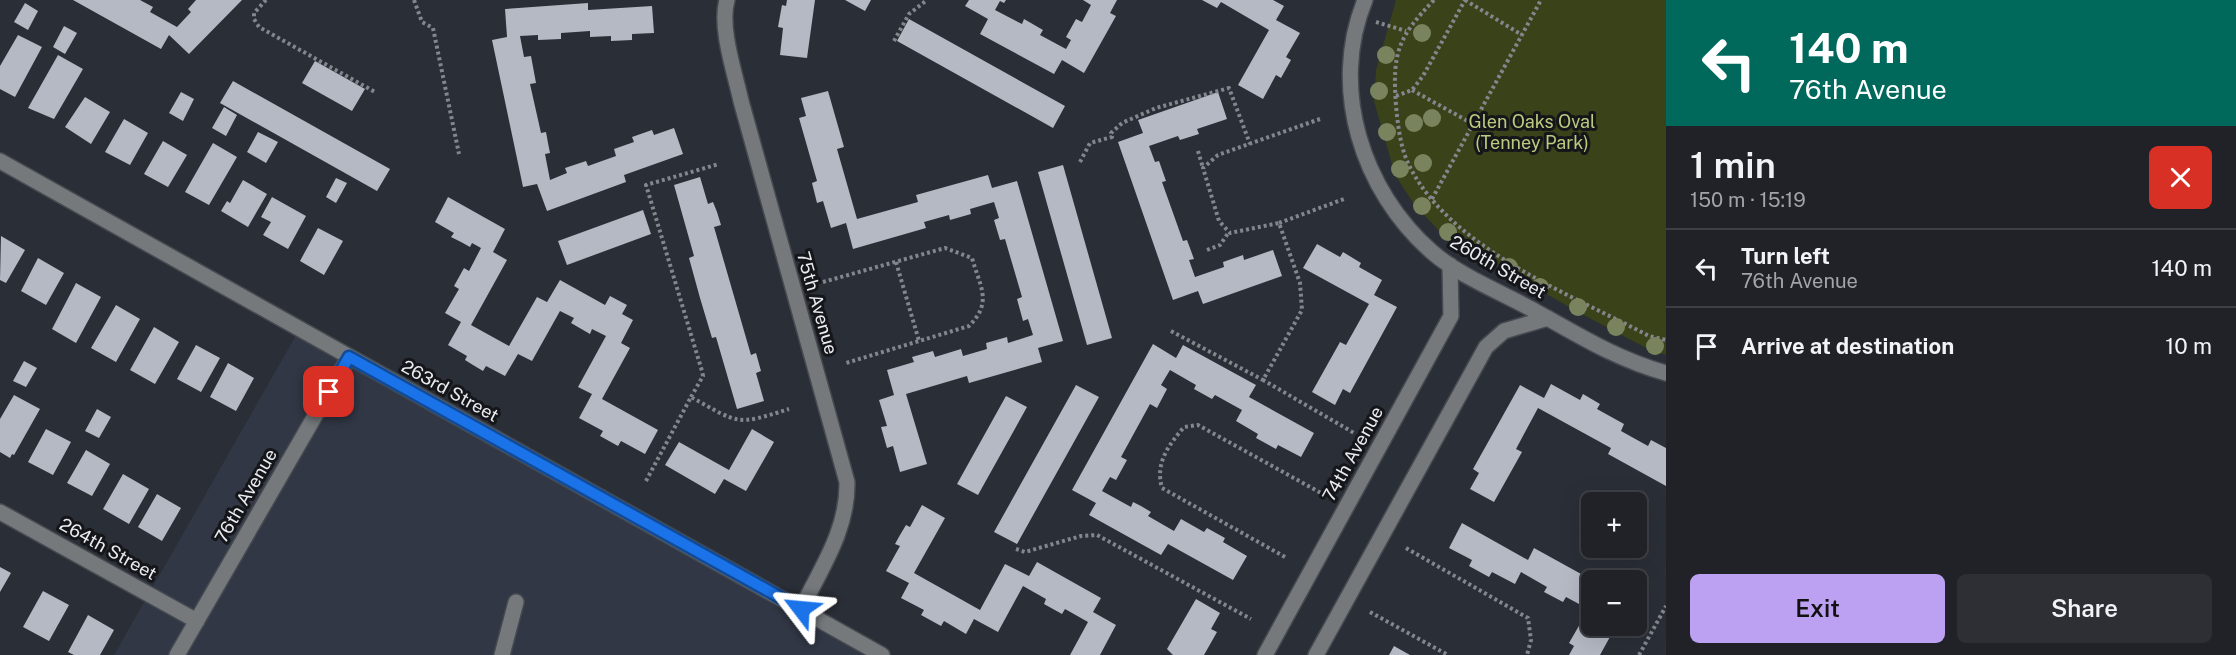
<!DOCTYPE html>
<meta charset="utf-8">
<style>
:root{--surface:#202228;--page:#2d2f34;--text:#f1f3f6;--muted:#a2a4a8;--line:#3d3f45;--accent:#bca0f2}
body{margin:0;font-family:"Public Sans",sans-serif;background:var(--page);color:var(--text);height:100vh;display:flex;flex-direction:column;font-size:22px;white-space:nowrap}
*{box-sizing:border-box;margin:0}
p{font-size:20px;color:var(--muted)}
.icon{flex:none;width:33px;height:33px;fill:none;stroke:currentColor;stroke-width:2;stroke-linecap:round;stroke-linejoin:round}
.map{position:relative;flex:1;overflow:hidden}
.sheet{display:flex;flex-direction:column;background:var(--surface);width:570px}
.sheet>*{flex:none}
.guide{background:#00695c;color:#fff;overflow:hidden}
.buttons{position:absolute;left:1581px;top:492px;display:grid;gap:12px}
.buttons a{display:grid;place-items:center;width:66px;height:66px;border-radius:9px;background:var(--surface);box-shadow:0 6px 24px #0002,0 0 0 2px var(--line);font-size:30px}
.pin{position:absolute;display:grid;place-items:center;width:51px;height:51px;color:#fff;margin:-26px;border-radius:12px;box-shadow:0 3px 9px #0006}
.me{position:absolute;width:66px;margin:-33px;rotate:299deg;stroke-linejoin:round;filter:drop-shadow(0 0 4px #0008)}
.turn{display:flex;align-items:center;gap:21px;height:126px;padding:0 24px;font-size:27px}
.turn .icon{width:78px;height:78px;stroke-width:2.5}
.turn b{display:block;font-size:42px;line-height:51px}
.round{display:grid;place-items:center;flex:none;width:63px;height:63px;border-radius:9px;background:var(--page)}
.headline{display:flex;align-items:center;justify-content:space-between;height:102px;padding:0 24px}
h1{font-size:36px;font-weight:600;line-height:45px}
.cta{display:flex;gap:12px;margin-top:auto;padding:12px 24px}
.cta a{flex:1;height:69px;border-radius:9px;background:var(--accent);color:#111;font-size:24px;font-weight:600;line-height:69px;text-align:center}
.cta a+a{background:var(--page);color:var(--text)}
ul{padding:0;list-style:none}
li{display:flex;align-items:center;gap:18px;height:78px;padding:0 24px;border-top:2px solid var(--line)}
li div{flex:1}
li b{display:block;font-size:22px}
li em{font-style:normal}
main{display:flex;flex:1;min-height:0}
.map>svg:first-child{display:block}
.built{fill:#313745}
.green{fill:#3a4219}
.building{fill:#b4b9c4}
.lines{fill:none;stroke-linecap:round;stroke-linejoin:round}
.minor-casing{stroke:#454950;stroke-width:18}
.path{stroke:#83878d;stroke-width:4;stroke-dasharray:3 3;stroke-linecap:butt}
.minor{stroke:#75797c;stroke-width:15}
.tree{fill:#79845e}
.route-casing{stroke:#114b97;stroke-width:15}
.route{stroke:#1a73e8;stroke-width:10}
.labels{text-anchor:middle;stroke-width:6;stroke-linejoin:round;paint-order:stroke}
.park-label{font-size:18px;fill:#baca7e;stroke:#15161a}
.street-label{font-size:18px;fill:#e9ecf1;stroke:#15161a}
</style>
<main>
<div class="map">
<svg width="1666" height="655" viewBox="0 0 1666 655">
<rect width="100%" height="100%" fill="#2a2e36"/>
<path class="built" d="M299,330L872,655H114Z"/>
<path class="green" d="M1396,0H1666V355L1652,351L1574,310L1440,232L1414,204L1395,175L1374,101L1376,70Z"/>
<path class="building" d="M73,0H140L153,7L150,12L177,27L191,12L188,9L196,0H242L189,54L169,35L161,49Z
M787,0H815L807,58L780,55L783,28L778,27L782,5L786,6Z
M845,0H871L865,11Z
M969,0H1006L1004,3L1000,1L995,10L1022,24L1024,19L1043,30L1040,35L1066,49L1071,40L1066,37L1076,19L1082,22L1091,5L1083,0H1117L1110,13L1116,16L1084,73L1062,60L1054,74L980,34L988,19L965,6Z
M1202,0H1273L1284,6L1276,20L1300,33L1286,57L1291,60L1281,78L1276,75L1263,99L1238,85L1269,30L1221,2L1217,8Z
M25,3L38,11L28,30L14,22Z
M588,3V10L652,6L654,33L632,34V40L611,41V36L590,37V31L561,33V39L538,40V35L520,36L524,57L531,56L536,83L530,84L541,133L546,132L548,143L550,153L545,154L550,180L567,173L565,168L586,161L588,166L616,156L614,149L634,142L632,137L652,130L654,135L674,128L683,154L624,175L626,182L547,211L537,184L523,187L492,40L507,37L505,9Z
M909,19L1065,106L1053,128L897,41Z
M64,26L77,33L65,54L53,47Z
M18,35L42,47L15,97L0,89V66Z
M58,55L83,69L54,119L28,108Z
M315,61L365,89L352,111L302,83Z
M233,81L390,169L377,191L220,103Z
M828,91L844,147L837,149L857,219L918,202L916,195L988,175L992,188L1017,181L1063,341L1038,348L1042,362L969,383L967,376L906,394L927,464L900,472L893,446L887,448L881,427L887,426L879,400L894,395L887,370L914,362L912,357L933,351L935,357L961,349L963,356L987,349L986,343L1007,337L1008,343L1033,335L1028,319L1023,321L1017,299L1022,297L1005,239L1000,240L994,220L999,218L994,202L970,209L971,214L950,220L949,215L924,222L926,228L853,249L846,223L831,228L823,201L817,203L812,183L817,181L799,118L806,116L801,98Z
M181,92L194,99L183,121L169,113Z
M1218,92L1227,119L1197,129L1199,134L1180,140L1178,136L1149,146L1155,162L1159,161L1166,181L1162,182L1183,241L1187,240L1194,259L1189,260L1195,277L1224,267L1223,262L1243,255L1244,260L1273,250L1282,276L1203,304L1198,291L1173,300L1118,142L1143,133L1138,120Z
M85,97L110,112L91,144L65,127Z
M224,107L237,115L226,136L212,128Z
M124,119L148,133L130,165L105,152Z
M258,132L278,142L266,163L247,152Z
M163,141L187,155L168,187L144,174Z
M213,143L237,157L209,205L185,192Z
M1063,165L1112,338L1087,345L1038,172Z
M700,177L708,204L713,202L717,212L721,225L714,227L751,355L756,353L761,371L756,373L764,401L737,409L716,337L712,338L700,298L689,258L694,256L674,185Z
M336,178L347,183L336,203L326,197Z
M243,180L267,194L248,227L221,211L227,201L230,203Z
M272,197L306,216L288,249L263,235L271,222L261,217Z
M448,197L505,229L493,252L507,260L471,325L509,346L537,297L547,302L560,280L605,305L610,296L627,305L622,314L633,320L621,343L630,348L602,399L658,430L645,454L621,441L618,446L600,436L603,431L579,418L592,394L578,387L606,336L592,329L590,334L571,323L574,318L560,311L532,361L518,354L505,376L486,366L483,371L473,365L465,360L467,356L448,345L461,322L445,313L459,289L454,286L464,268L469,271L481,248L472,243L470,247L461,242L451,237L454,233L435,222Z
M643,210L651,234L567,265L558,241Z
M318,228L343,241L324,275L300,261Z
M1,236L25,250L6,283L0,280Z
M1317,244L1340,257L1343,252L1361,263L1359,267L1382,280L1374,295L1397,307L1350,393L1343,389L1335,405L1312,392L1340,342L1346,345L1369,304L1303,268Z
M38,258L64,273L46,305L21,291Z
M76,283L101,297L76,343L52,329Z
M116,305L140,319L116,362L91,348Z
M154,327L179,342L155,384L130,370Z
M1153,344L1176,358L1183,345L1256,385L1249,397L1314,433L1301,457L1278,445L1276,449L1256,438L1258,434L1236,421L1242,410L1215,395L1212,399L1194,389L1196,385L1170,370L1161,385L1167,389L1157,408L1150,404L1121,457L1127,460L1116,480L1110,477L1102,491L1131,507L1133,502L1141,506L1151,512L1148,516L1174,531L1181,519L1204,532L1207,528L1225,538L1223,542L1247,556L1233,580L1168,544L1161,555L1089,515L1096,503L1072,490Z
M196,345L220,358L201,392L177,379Z
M24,361L37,368L26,387L13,381Z
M228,363L254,378L236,411L210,397Z
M1551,384L1580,400L1583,394L1600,404L1597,409L1624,424L1621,431L1648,446L1651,440L1666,448V486L1608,454L1611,448L1538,408L1516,449L1522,452L1494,502L1470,489L1479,473L1473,469L1520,385L1544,398Z
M1076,385L1099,397L1017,544L994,532Z
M14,395L40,409L14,455L12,454L10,458L0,452V419Z
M1006,396L1027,407L978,495L957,484Z
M97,409L111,417L99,438L85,431Z
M46,429L71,442L53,475L28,462Z
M752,429L774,442L746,491L724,479L715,494L665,465L679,442L729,470Z
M86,450L110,464L92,496L67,483Z
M123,474L149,489L129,524L103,509Z
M157,494L181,508L162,541L138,527Z
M922,505L945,518L914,573L980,610L1005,564L1029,576L1037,562L1101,598L1093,612L1116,625L1100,655H1070L1088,622L1065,609L1062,614L1044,604L1046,599L1023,586L998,632L974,619L966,634L944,621L941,626L921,615L924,610L901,598L909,583L886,571L900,546L895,544L900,535L906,525L910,527Z
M1462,523L1528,560L1534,548L1592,580V611L1566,597L1563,602L1544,592L1547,587L1521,572L1515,584L1492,572L1489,577L1469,566L1472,560L1449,548Z
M0,567L11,573L0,592Z
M43,591L69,605L49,641L23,627Z
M1196,599L1220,613L1211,629L1217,632L1204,655H1173L1167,649Z
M1592,614V626H1616L1600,655H1569L1574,646L1569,643L1580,624L1584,627Z
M88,615L114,630L100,655H74L68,652Z
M1394,646L1410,655H1389Z"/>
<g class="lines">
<g class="minor-casing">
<path id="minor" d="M727,0C719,27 735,73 741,101L847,482C848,529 822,567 801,609
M1365,0C1329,88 1362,191 1432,252C1461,277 1501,292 1535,311C1578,335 1618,360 1666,373
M0,161L882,655
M0,512L197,621
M177,655L349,357
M502,655L516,602
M1265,655L1451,316L1450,265
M1316,655L1486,347L1504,331L1548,318"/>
</g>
<path class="path" d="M266,0L254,13V19L259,27L375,92
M414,0L422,22L433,28L459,154
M1434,0C1398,37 1392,53 1396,105C1398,128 1401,152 1412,171C1456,251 1572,295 1649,336L1666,340
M1465,0L1522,35
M1376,22L1406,31
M894,41L909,14L927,0
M1412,90L1473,124
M1396,96L1412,90L1423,76L1465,0
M1320,119L1218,155L1203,168L1219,221L1230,233L1279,223L1300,283L1302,310L1263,380L1354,433
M1198,151L1203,168
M1080,162L1090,143L1112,137L1111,133L1122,123L1156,108L1229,88L1250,144
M1432,199L1541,0
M1279,223L1344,199
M1207,250L1220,245L1229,232
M896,262L919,341
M823,282L945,248L972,258C980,287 993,302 969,326L846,363
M1171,331L1263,380
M691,397L703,376L702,371L646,185L719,164
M646,481L691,397C740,424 735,426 789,409
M1406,548L1528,618L1531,640L1527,655
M1016,549L1025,552L1081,536L1097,535L1251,619
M1285,557L1162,488C1155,463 1168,446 1184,427L1198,425L1321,493
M1370,612L1448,655
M1639,655L1666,606"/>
<use href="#minor" class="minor"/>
</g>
<g class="tree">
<circle cx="1422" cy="33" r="9"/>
<circle cx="1386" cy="55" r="9"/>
<circle cx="1379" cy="91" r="9"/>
<circle cx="1432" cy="118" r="9"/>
<circle cx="1414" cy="123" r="9"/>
<circle cx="1387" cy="132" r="9"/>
<circle cx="1423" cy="163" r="9"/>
<circle cx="1400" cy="169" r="9"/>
<circle cx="1422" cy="206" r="9"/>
<circle cx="1448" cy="232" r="9"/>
<circle cx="1509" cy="267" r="9"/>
<circle cx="1540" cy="287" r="9"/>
<circle cx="1578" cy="307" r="9"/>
<circle cx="1616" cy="327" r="9"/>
<circle cx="1655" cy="346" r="9"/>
</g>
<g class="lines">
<g class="route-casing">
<path id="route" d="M329,392L349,357L801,609"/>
</g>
<use href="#route" class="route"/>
</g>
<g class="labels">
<g class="park-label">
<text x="1532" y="128">Glen Oaks Oval<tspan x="1532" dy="21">(Tenney Park)</tspan></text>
</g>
<g class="street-label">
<text transform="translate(1498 267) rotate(30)" y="6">260th Street</text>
<text transform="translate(817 303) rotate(74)" y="6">75th Avenue</text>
<text transform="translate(450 391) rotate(29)" y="6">263rd Street</text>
<text transform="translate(1353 454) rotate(-61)" y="6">74th Avenue</text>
<text transform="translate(246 496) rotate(-60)" y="6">76th Avenue</text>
<text transform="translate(108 549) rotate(29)" y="6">264th Street</text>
</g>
</g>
</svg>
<div class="buttons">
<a>+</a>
<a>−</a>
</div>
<div class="pin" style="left:329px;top:392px;background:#d93025"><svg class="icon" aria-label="arrive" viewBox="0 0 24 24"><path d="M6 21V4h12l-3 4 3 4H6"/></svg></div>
<svg class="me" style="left:801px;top:609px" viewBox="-20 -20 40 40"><path d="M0-17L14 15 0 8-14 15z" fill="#1a73e8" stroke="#fff" stroke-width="4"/></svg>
</div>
<section class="sheet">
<div class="guide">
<div class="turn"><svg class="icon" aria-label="left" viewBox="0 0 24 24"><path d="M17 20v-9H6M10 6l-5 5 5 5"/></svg><div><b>140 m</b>76th Avenue</div></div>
</div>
<div class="headline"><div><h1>1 min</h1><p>150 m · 15:19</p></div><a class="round" style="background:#d93025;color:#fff"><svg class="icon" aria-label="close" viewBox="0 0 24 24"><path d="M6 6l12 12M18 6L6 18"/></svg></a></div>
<ul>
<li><svg class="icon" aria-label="left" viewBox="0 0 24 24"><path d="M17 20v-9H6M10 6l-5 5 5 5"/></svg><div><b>Turn left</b><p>76th Avenue</p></div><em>140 m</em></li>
<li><svg class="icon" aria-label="arrive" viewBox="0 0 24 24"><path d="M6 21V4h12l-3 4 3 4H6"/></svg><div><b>Arrive at destination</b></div><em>10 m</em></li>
</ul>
<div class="cta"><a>Exit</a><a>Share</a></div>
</section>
</main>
